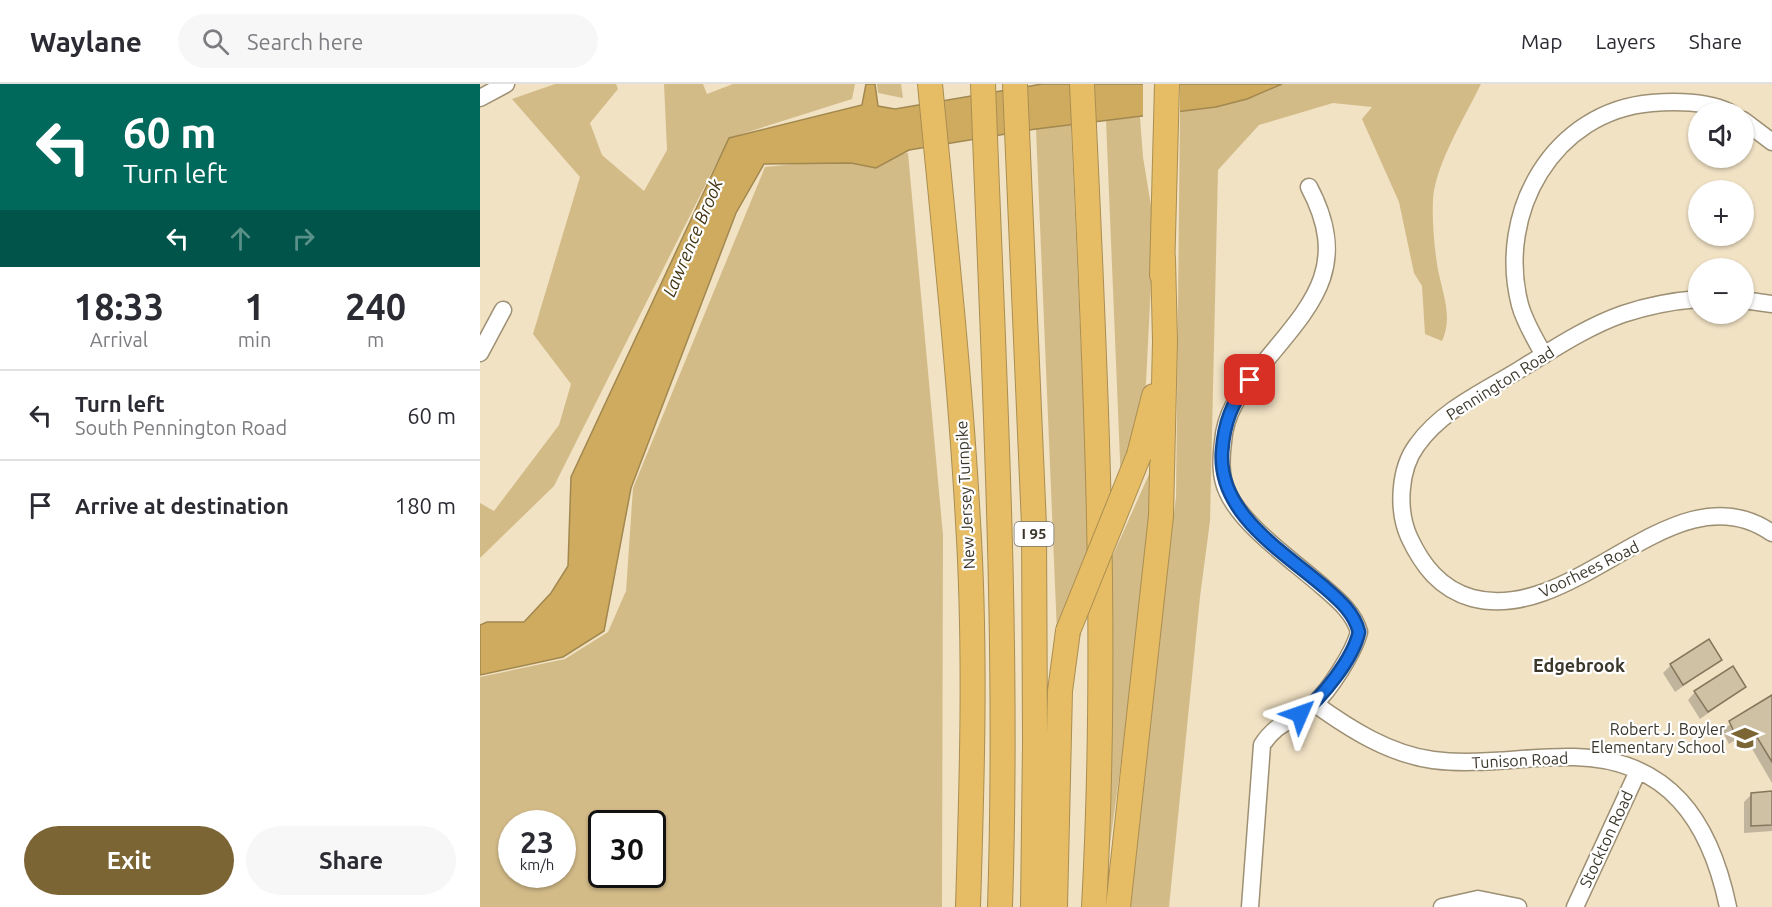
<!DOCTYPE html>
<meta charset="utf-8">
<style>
:root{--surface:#fff;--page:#f7f7f7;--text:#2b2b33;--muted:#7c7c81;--line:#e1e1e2;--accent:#7c6535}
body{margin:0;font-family:Ubuntu,sans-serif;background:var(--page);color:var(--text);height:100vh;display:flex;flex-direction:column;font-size:22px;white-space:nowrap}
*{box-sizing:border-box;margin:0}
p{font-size:20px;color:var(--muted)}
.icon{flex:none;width:33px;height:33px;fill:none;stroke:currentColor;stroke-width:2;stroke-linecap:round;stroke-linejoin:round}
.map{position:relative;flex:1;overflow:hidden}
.side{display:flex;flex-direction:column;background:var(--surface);width:480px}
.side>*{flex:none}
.guide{background:#00695c;color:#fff;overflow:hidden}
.controls{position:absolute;left:1208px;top:18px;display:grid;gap:12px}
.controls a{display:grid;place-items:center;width:66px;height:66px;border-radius:50%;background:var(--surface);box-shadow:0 2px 4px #0004;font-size:30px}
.speed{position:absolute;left:18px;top:726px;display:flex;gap:12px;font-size:30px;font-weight:700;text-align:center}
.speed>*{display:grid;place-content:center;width:78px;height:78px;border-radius:50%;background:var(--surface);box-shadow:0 2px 4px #0004;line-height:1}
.speed small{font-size:15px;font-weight:400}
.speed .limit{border:3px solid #111;border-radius:9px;background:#fff;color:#111}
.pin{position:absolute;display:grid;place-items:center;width:51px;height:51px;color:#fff;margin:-26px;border-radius:12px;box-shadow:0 3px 9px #0006}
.me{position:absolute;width:66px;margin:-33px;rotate:47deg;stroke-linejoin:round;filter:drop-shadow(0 0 4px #0008)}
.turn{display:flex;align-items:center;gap:21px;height:126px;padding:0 24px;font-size:27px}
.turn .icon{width:78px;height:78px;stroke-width:2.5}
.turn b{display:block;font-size:42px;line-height:51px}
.lanes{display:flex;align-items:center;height:57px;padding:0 24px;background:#0003;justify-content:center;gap:30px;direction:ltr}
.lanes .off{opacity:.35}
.eta{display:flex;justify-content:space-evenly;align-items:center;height:102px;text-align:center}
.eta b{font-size:36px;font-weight:600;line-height:42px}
.cta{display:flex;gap:12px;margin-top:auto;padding:12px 24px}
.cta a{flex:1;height:69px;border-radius:36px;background:var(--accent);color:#fff;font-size:24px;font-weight:600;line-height:69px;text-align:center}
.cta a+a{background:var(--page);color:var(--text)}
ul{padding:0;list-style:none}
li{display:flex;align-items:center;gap:18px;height:90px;padding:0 24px;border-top:2px solid var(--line)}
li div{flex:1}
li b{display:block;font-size:22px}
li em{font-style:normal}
header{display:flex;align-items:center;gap:36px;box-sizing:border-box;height:84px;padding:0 30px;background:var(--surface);border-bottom:2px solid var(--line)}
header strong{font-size:28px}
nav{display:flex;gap:33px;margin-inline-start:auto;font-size:21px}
.search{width:420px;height:54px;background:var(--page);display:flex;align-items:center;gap:15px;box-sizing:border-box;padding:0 21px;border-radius:33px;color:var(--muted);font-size:22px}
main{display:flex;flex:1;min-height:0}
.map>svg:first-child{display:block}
.green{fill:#d3bb88;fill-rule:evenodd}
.water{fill:#ceab5f;stroke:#a2884f;stroke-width:1.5}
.pier{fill:#f1e2c4}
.shadow{fill:#0003}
.building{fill:#cfc1a4;stroke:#85775c;stroke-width:1.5}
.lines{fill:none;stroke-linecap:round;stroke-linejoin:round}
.minor-casing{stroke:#9e9074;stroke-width:19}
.highway-casing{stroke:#aa8e51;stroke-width:26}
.minor{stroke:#fff;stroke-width:16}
.highway{stroke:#e6bd65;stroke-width:24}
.highway-bridge-casing{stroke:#aa8e51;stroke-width:26;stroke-linecap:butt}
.highway-bridge{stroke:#e6bd65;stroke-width:24}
.route-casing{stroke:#114b97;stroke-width:15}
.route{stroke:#1a73e8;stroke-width:10}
.labels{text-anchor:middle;stroke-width:4.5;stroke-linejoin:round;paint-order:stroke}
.shield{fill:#fff;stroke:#76736b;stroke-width:1.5}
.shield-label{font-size:15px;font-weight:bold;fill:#3c372b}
.street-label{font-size:16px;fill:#3c372b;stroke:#fff}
.poi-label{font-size:16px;fill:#3c372b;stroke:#fff;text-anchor:end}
.water-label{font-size:18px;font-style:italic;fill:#433513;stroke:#fff}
.neighbourhood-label{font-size:18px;font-weight:bold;fill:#3c372b;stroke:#fff}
</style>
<header>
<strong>Waylane</strong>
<div class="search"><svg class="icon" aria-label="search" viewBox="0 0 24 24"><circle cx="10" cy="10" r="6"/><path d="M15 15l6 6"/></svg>Search here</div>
<nav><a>Map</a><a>Layers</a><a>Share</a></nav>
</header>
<main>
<section class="side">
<div class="guide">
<div class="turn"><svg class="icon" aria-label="left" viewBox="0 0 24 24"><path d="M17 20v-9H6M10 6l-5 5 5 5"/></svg><div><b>60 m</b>Turn left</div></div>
<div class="lanes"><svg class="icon" aria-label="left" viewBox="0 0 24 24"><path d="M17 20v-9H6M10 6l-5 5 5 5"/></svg><svg class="icon off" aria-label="ahead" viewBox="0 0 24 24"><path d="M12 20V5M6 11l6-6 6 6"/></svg><svg class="icon off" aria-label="right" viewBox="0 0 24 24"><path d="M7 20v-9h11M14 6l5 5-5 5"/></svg></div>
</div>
<div class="eta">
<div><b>18:33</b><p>Arrival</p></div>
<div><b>1</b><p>min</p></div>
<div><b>240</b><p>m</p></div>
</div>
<ul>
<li><svg class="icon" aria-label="left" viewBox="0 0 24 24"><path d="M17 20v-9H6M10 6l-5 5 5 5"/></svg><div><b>Turn left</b><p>South Pennington Road</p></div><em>60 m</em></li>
<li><svg class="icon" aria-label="arrive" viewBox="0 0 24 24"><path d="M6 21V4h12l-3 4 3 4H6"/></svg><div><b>Arrive at destination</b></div><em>180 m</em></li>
</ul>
<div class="cta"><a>Exit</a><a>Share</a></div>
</section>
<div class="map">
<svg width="1292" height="823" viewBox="0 0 1292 823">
<rect width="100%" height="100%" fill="#f1e2c4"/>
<path class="green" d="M75,0H136L138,5L110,39L122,71L164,107L187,66L184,0H223L227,10L253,0H375L372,15L249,54L74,402L0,474V419L14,427L79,341L91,300L53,250L100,93L32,15Z
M397,0H421L423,14L398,9Z
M802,0H1001C985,33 956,79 953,115C952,135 954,160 957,180C961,206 974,232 962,257L945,250L942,202L934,189L919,118L882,35L892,23L853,19L779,41L738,86L730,437L720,513L689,823H648L696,413L700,27C737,23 768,14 802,0Z
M660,33L663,73L674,140L665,319L641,400L626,36Z
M591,41L610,469L577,549L556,45Z
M428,69L463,451L462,823H0V593L85,575L128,548L146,507L153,404L285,83ZM32,740H82V790H32ZM122,740H172V790H122Z
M674,379L670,464L626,790L629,480Z"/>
<path class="water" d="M386,0H395L398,22L415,25L562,0H802L767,15L736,23L556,45L429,66L396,84L371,79L284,80L256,129L151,404L124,547L83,573L0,591V541L7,538H44L71,509L88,482L91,393L249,54L382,21Z"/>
<path class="pier" d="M663,0H700V30L663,35Z"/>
<path class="shadow" d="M1240,576L1195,608L1183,589L1191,581Z
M1265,603L1220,635L1208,616L1215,608Z
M1292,612V699L1264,651L1249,660L1242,646Z
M1292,709V747L1264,749V718L1272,710Z"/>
<path class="building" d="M1229,555L1242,576L1203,601L1190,580Z
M1253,582L1266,603L1228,628L1214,607Z
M1292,611V678L1272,645L1257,654L1249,637Z
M1292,707V741L1271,742V709Z"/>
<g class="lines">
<g class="minor-casing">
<path id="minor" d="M0,14L26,0
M1263,36L1292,58
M1218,215C1192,217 1167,222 1143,230C1106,243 1072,266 1039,286C1003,308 962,326 937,361C919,385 917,426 929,453C942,481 960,505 992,514C1097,542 1195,381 1292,449
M1263,216L1292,220
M0,269L23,226
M1064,271C1055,255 1045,239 1040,221C1016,129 1073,27 1172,19C1197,17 1226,17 1249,28
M835,620C870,645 909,670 953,676C1000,682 1047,672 1094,673C1189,675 1230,737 1248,823
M770,823L782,661C797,637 815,637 834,620C849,607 874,568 879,548C874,529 858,516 843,503C815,478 762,442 747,407C740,392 741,375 743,358C745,329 760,309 778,286C828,224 873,186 829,103
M962,823L998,815L1038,823
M1095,823L1158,687"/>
</g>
<g class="highway-casing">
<path id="highway" d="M450,0C464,146 480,292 488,438C496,566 492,695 488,823
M503,0C513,275 529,548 520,823
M535,0L554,442L555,659L553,823
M602,0C615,274 629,549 614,823
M682,191L687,0
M659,371L674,312
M575,823L580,607L588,547
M638,823L681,432L685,257L683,174"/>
</g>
<use href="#minor" class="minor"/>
<use href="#highway" class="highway"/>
<g class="highway-bridge-casing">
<path id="highway-bridge" d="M588,547L659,371"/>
</g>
<use href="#highway-bridge" class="highway-bridge"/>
</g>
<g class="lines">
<g class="route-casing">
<path id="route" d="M770,296C752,318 744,339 742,368C738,429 801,466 843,502C858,515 874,528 879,548C873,575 842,614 820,630"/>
</g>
<use href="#route" class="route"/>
</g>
<defs>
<g id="school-bare" transform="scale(2.07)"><path d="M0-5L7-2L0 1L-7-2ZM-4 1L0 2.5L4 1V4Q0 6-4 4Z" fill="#7c6535" stroke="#fff" stroke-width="2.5" paint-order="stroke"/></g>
</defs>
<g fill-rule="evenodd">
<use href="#school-bare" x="1265" y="654"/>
</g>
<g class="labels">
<rect class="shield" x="534.5" y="438" width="39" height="24" rx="4.5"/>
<g class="shield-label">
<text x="554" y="455">I 95</text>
</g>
<g class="street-label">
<text transform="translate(1020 299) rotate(-32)" y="6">Pennington Road</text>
<text transform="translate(485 411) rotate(-93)" y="6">New Jersey Turnpike</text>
<text transform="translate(1109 485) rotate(-26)" y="6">Voorhees Road</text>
<text transform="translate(1040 676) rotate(-3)" y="6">Tunison Road</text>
<text transform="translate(1126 755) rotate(-65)" y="6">Stockton Road</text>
</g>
<g class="poi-label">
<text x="1245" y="651">Robert J. Boyler<tspan x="1245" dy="18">Elementary School</tspan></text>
</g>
<g class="water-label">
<text transform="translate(213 154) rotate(-67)" y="6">Lawrence Brook</text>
</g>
<g class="neighbourhood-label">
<text x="1099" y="588">Edgebrook</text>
</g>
</g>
</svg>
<div class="controls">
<a><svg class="icon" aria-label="sound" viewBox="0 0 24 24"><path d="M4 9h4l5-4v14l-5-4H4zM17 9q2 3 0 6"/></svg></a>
<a>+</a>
<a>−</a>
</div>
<div class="speed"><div>23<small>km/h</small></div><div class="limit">30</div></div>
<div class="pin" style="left:770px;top:296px;background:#d93025"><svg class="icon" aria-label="arrive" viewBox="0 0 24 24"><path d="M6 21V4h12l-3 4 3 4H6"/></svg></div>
<svg class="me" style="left:820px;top:630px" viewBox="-20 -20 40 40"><path d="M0-17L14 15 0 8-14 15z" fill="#1a73e8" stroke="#fff" stroke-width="4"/></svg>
</div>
</main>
